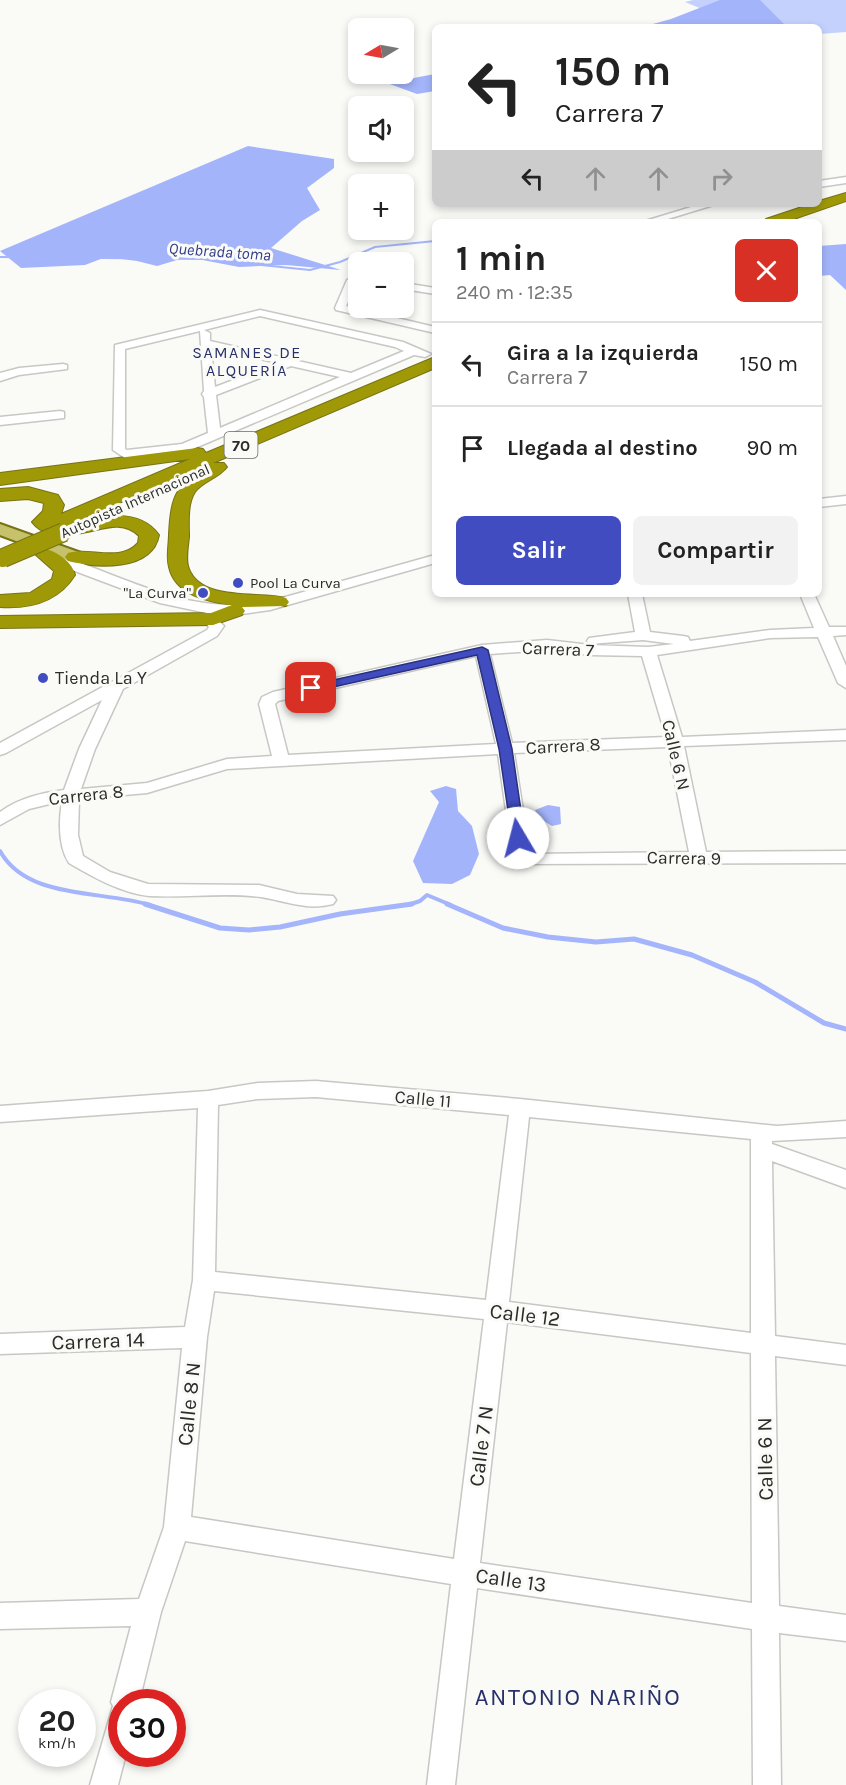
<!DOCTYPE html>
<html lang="es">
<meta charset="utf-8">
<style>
:root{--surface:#fff;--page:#f2f2f2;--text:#222;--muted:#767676;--line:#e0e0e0;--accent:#414cc0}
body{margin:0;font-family:Karla,sans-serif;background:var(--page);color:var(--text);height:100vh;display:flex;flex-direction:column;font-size:22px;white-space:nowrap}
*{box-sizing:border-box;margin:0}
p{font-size:20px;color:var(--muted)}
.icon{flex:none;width:33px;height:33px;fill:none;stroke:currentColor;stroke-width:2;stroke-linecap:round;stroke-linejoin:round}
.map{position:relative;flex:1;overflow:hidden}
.panel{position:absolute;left:432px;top:219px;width:390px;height:378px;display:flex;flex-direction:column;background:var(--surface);border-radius:9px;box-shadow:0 3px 9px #0003}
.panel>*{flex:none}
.banner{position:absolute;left:432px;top:24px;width:390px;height:183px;border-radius:9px;box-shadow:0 3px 9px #0003;background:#fff;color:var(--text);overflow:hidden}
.needle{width:39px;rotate:260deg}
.buttons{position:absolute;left:348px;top:18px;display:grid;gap:12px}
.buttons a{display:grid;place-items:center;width:66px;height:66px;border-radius:9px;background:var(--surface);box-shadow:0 3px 9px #0003;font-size:30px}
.speed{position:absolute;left:18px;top:1689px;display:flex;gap:12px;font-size:30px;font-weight:700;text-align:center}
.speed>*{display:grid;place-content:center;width:78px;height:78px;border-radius:50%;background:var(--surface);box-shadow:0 3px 9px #0003;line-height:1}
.speed small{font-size:15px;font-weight:400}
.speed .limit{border:9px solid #d22;background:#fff;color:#111}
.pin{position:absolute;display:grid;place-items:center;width:51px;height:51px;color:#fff;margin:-26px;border-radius:12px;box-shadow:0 3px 9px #0006}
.me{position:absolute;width:66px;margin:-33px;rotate:352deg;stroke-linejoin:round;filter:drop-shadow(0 0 4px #0008)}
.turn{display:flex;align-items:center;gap:21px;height:126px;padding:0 24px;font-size:27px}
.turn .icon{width:78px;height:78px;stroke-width:2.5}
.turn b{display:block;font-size:42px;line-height:51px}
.lanes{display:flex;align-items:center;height:57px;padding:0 24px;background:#0003;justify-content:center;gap:30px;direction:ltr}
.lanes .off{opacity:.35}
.round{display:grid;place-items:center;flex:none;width:63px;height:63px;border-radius:9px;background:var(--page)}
.summary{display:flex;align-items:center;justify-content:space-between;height:102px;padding:0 24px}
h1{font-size:36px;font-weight:700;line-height:45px}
.cta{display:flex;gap:12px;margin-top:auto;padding:12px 24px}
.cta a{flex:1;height:69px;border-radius:9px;background:var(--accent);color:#fff;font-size:24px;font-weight:700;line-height:69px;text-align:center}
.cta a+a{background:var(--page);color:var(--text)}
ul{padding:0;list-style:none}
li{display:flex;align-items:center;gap:18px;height:84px;padding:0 24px;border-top:2px solid var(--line)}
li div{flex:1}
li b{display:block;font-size:22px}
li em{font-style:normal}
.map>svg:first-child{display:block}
.green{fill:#c5d1fd}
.forest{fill:#a3b4fa}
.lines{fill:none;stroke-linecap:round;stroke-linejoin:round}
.stream-far2{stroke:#a4b5fc;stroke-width:2}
.stream-far1{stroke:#a4b5fc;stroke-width:4}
.stream{stroke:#a4b5fc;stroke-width:5}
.minor-casing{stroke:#c7c7c4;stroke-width:3}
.major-casing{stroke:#777314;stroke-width:4}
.highway-casing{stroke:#777314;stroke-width:2}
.minor{fill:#fff;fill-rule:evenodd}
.major{fill:#c5c26b;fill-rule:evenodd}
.highway{fill:#9f9908;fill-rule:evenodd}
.highway-bridge-casing{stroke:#777314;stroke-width:20;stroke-linecap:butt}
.highway-bridge{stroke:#9f9908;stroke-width:18}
.route{fill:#414cc0;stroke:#2a317d;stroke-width:1.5}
.poi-dot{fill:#414cc0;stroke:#fafaf7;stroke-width:2}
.labels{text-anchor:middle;stroke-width:6;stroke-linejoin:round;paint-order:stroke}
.far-street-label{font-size:15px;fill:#2c2c2b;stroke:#fafaf7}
.far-poi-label{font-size:15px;fill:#2c2c2b;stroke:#fafaf7;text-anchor:start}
.far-water-label{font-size:16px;font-style:italic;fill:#303a8a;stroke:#fafaf7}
.far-neighbourhood-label{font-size:16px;letter-spacing:1.5px;fill:#27306a;stroke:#fafaf7}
.shield{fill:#fafaf7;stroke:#6a6a68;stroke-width:1.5}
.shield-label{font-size:16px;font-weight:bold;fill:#2c2c2b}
.street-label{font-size:18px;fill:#2c2c2b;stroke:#fafaf7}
.poi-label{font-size:18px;fill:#2c2c2b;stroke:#fafaf7;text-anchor:start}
.near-street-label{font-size:21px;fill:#2c2c2b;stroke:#fafaf7}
.near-neighbourhood-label{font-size:24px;letter-spacing:1.5px;fill:#27306a;stroke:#fafaf7}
</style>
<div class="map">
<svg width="846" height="1785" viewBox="0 0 846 1785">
<rect width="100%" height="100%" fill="#fafaf7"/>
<path class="green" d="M693,0H846V32L819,34V27H745L685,2Z"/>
<path class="forest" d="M720,0H760L787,27H642L671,19Z
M435,74V91L417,94L387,83Z
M248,146L334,159V168L307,188L320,210L302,221L271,248L341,270L286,265L239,267L187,257L157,266L137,261L106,257L85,265L21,268L0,251Z
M846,244V290L830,275L819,276V258L822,257L819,254V246Z
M446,786L456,789L458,811L472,826L479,854L470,875L452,884L423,883L413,861L439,802L430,791Z
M548,805L560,807L561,824L552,826L539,818L535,810Z"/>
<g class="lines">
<path class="stream-far2" d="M0,257L205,259L310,270L340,262L375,247L435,241
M819,265L846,261"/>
<path class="stream-far1" d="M0,851C27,900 102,890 150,905
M408,905L420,901L427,895L451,905"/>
<path class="stream" d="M145,904L220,928L249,930L280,927L340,914L412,904
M447,904L503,928L548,937L596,942L634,939L692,955L755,982L824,1023L846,1029"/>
<g class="minor-casing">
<path id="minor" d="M846,177V183L819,187V181Z
M701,204H717L658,222H642Z
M358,275V281L346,306L435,327V333L336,310L335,308L347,280Z
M404,283L435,288V294L404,289Z
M260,310L403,342L431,354L425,357L414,355L188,451L125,458L113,450L115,345ZM260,316L395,347L404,351L351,373L210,341V333L204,330ZM200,331L204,391L202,394L204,397L208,433L182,444L127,450L125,449V349ZM211,348L278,363L215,387ZM291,366L340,377L220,428L216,395Z
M63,364L67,365V369L19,375L0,381V373L19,368Z
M60,411L64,412V418L0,425V417Z
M846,496V504L819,507V499Z
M48,552C63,555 77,562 91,567C152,590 197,612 264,603L435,555V563L270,610L235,615L207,613L160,603L43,559L41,556L43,553Z
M628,594H642L650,632L683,636L688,637L690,641L770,630L814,628L800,594H814L829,627H846V635L833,636L846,666V688L838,683L818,637L770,638L657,655L682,737L846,730V740L684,746L706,852L846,851V863L516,864L513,860L498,754L227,769L147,793L79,799L78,835L83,856L110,872L148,884L259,885L297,894L333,896L336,900L333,904C308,911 285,901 261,897C225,892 186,898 150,896C123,894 91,876 69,863C58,846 59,820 62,801L29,809L0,825V812C19,798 41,793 64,790L79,749L102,700L6,753L0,755V743L207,630L209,627L202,619L204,616H214L224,626L217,636L123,689L95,749L81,789L147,783L227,759L272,756L259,704L262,697L273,692L482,645L547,640L590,645L648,647L674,644L643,640L589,644L587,641L589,638L635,632ZM547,650L590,655L642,656L666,737L512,743L490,654ZM476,656L496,744L288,755L275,704L278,701ZM668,747L689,852L530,854L514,753Z
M316,1081L520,1099L777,1126L846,1121V1137L772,1141V1144L846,1170V1188L772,1161L775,1336L846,1345V1365L775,1356L779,1606L846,1615V1641L779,1633L781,1785H753L752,1629L477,1588L455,1785H427L451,1584L185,1541L161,1612L139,1702H122V1754H126L118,1785H90L113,1706L111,1702L131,1626L0,1629V1603L139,1599L164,1527L182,1348L0,1354V1334L185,1327L193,1280L198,1108L0,1122V1106L208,1091L258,1083ZM316,1097L509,1115L486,1300L215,1272L218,1105L258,1099ZM529,1117L751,1139V1333L509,1302ZM214,1291L484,1319L454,1559L191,1517L207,1337ZM507,1322L751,1353L752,1603L480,1563Z"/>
</g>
<g class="major-casing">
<path id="major" d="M0,524L81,553L84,557L81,561H69L0,535Z"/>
</g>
<g class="highway-casing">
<path id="highway" d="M846,193V201L785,222H764L766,219L811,204H819V201Z
M435,357V368L213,463H224L227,467C219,478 203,481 195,492C187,504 189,523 189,537C188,547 185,560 189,569C202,602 260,591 286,598L289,602L286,606L242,607L245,611L242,615L213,625L0,628V616L211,613L232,605C208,602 175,595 169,567C166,557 169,545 169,534C171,495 176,484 211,464L72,523C100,516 139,507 159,535C152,572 96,568 68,561L65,557L68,553C90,547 120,563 138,543L139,536C117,514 89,539 64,533L61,529L63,527C48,533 42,534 32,522L43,511L44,503L28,499L0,501V489L28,487L58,495L64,505L61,514L190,459L0,485V473L197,448L203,449L206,453Z
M46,549C58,552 73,563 75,575C58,602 31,609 0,607V595L30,593L52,579L54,571L36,555L39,551Z"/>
</g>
<use href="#minor" class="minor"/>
<use href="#major" class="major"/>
<use href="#highway" class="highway"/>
<g class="highway-bridge-casing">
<path id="highway-bridge" d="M3,558L64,532"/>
</g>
<use href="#highway-bridge" class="highway-bridge"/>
</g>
<path class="route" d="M482,647L488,650L512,749L525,838L518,842L512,838L499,749L477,655L311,692L305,688L311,685Z"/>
<g class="poi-dot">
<circle cx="238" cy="583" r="6"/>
<circle cx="203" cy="593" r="6"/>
<circle cx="43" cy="678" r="6"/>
</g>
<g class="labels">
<g class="far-street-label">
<text transform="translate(135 501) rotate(-24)" y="5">Autopista Internacional</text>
</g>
<g class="far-poi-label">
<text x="250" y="588">Pool La Curva</text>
<text x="191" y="598" text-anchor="end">"La Curva"</text>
</g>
<g class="far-water-label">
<text transform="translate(220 251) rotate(4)" y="6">Quebrada toma</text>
</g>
<g class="far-neighbourhood-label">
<text x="247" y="358">SAMANES DE<tspan x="247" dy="18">ALQUERÍA</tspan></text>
</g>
<rect class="shield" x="224.5" y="432" width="33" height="26" rx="4.5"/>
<g class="shield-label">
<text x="241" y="451">70</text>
</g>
<g class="street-label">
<text transform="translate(558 649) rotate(2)" y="6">Carrera 7</text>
<text transform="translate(563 746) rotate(-3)" y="6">Carrera 8</text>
<text transform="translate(676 755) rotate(77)" y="6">Calle 6 N</text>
<text transform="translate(86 795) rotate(-6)" y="6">Carrera 8</text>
<text transform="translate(684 858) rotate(1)" y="6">Carrera 9</text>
<text transform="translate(423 1099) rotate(5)" y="6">Calle 11</text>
</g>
<g class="poi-label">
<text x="55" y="684">Tienda La Y</text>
</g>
<g class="near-street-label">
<text transform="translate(525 1315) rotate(7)" y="7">Calle 12</text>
<text transform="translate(98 1341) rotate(-2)" y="7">Carrera 14</text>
<text transform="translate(189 1404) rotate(-84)" y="7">Calle 8 N</text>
<text transform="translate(481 1446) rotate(-83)" y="7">Calle 7 N</text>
<text transform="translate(765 1459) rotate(-91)" y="7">Calle 6 N</text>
<text transform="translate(511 1580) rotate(8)" y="7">Calle 13</text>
</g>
<g class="near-neighbourhood-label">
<text x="578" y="1705">ANTONIO NARIÑO</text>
</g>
</g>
</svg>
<div class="buttons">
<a><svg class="needle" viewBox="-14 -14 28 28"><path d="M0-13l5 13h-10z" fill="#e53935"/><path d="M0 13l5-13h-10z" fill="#767676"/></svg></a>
<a><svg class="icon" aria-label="sound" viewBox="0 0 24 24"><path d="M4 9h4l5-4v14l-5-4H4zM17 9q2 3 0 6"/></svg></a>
<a>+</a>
<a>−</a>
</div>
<div class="speed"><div>20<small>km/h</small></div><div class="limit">30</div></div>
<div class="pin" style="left:311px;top:688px;background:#d93025"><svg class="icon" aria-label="arrive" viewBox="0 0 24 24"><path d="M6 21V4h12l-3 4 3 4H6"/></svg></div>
<svg class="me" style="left:518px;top:838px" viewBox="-20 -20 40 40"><circle r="19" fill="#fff"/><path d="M0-13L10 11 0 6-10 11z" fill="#414cc0"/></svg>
<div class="banner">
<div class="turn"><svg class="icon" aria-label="left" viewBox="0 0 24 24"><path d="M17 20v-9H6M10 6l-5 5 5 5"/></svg><div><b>150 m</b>Carrera 7</div></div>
<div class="lanes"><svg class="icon" aria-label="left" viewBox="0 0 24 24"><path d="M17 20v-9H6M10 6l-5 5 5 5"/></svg><svg class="icon off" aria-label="ahead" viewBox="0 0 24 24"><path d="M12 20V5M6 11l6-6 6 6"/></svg><svg class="icon off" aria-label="ahead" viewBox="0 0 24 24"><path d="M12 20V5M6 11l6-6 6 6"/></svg><svg class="icon off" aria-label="right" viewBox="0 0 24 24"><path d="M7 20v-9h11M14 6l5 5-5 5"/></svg></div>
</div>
<section class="panel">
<div class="summary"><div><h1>1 min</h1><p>240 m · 12:35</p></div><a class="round" style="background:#d93025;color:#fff"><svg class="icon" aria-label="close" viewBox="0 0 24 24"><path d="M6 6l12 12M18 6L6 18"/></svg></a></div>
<ul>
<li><svg class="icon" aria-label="left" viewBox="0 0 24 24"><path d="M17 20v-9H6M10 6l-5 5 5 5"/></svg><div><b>Gira a la izquierda</b><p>Carrera 7</p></div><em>150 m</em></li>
<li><svg class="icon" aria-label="arrive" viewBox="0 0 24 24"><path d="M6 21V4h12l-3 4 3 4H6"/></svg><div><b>Llegada al destino</b></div><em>90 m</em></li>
</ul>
<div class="cta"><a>Salir</a><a>Compartir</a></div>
</section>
</div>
